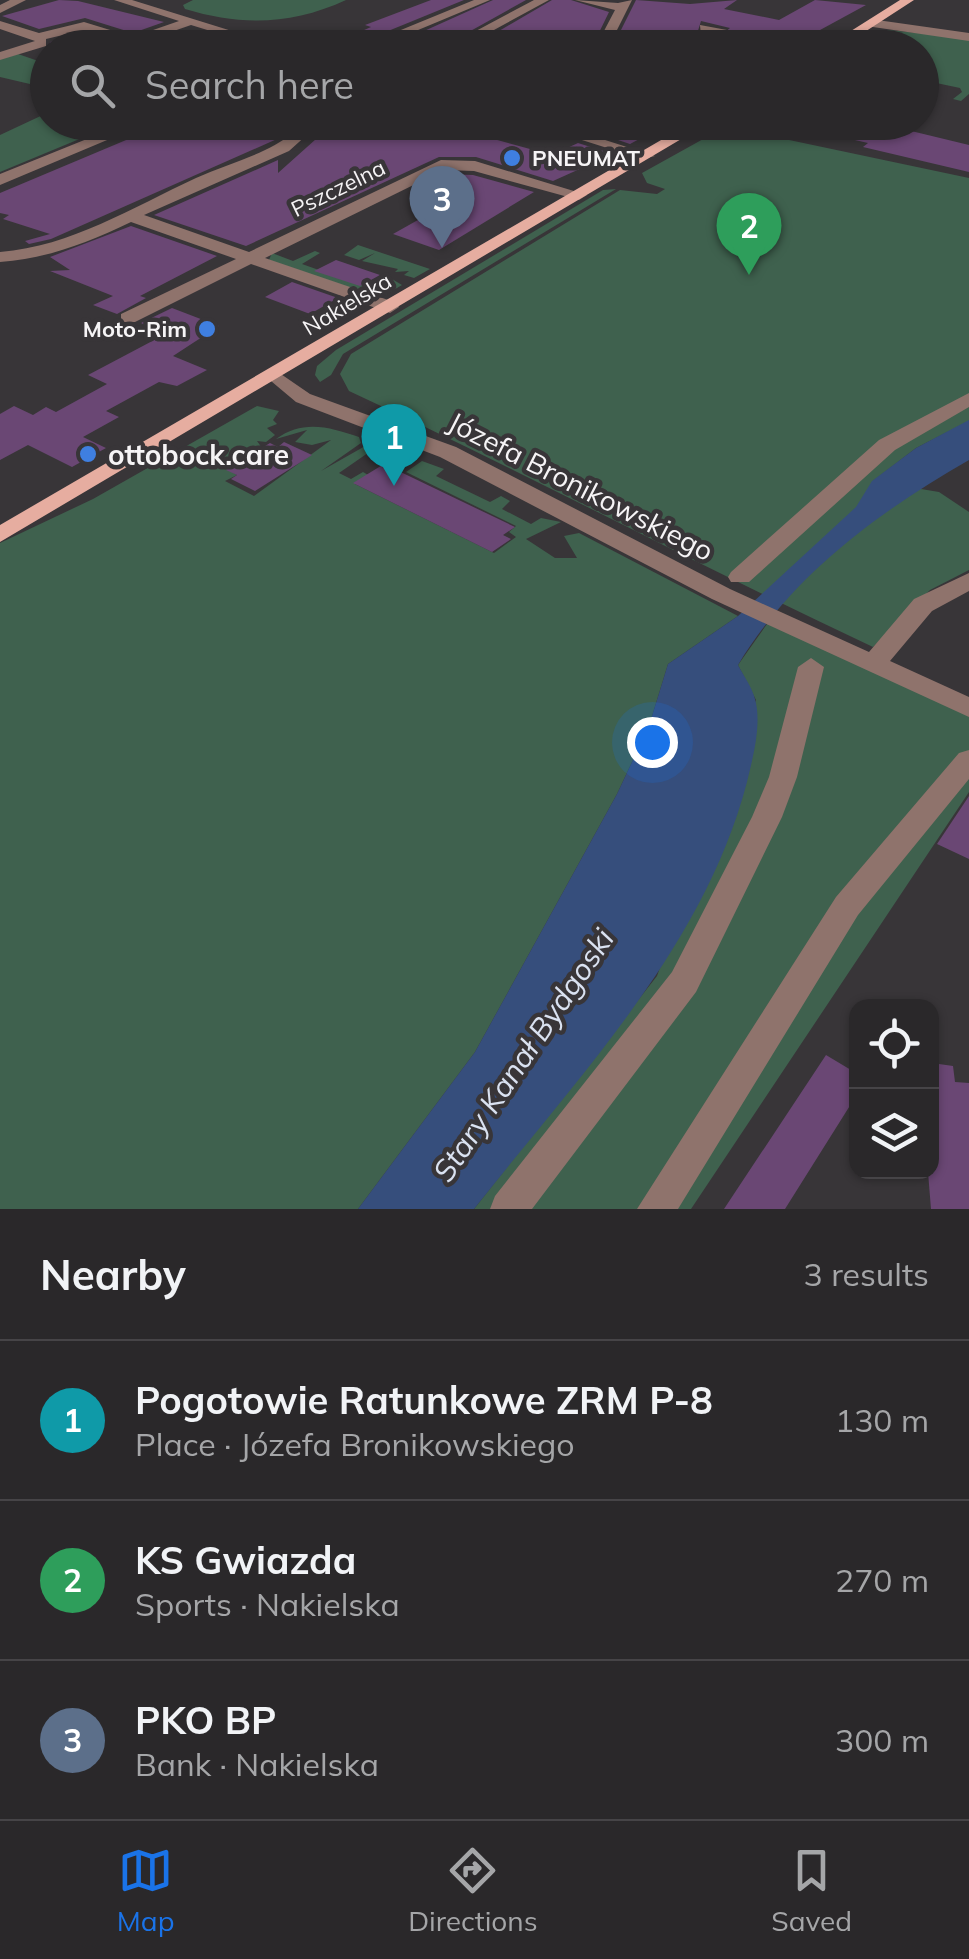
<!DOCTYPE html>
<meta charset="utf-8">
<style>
body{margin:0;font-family:Mulish,sans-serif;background:#363436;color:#f1f3f6}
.controls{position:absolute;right:30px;bottom:30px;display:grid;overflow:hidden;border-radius:20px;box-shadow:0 2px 8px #0004}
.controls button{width:90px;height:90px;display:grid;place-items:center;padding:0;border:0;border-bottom:2px solid #464447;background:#2a282a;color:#f1f3f6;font:50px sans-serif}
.you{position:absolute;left:652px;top:742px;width:35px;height:35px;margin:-25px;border:8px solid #fff;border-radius:50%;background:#1a73e8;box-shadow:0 0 0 15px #1a73e833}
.badge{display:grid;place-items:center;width:65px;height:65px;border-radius:50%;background:#1a73e8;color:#fff;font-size:32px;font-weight:700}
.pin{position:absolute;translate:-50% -82px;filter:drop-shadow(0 2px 5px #0008)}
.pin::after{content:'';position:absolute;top:52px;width:35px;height:30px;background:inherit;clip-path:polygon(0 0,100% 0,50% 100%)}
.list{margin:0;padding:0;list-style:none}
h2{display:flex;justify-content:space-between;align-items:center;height:130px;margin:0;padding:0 40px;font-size:42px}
h2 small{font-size:32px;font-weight:400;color:#a5a6a8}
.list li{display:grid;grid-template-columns:65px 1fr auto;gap:30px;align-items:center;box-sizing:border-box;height:160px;padding:0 40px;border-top:2px solid #464447}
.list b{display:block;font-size:38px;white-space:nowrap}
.list p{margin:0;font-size:32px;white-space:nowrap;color:#a5a6a8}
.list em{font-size:32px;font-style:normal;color:#a5a6a8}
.icon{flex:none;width:55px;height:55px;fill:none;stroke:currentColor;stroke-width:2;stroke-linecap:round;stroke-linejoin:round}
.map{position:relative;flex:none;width:969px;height:1209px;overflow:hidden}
.search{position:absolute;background:#2a282a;box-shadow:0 2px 8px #0004;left:30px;right:30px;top:30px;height:110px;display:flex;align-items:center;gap:25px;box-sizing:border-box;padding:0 35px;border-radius:55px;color:#a5a6a8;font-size:38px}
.sheet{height:610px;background:#2a282a}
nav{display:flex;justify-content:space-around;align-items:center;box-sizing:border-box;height:140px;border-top:2px solid #464447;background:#2a282a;font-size:28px;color:#a5a6a8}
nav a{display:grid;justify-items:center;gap:5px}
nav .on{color:#1a73e8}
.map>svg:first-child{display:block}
.green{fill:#3f614e}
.water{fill:#364e7c}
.building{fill:#6a4774}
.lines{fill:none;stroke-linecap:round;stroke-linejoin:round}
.minor{fill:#8f736c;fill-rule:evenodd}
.major{fill:#e6ada0;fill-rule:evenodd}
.shop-dot{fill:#3f7fe0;stroke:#383538;stroke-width:4}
.labels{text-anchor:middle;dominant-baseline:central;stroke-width:9;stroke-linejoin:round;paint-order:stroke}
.far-poi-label{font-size:22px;font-weight:bold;fill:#f6f4f6;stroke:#383538;text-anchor:start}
.far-street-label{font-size:22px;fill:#f6f4f6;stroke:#383538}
.poi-label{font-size:28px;font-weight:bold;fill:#f6f4f6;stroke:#383538;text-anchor:start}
.street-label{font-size:28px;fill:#f6f4f6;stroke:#383538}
.water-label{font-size:30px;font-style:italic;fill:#dae2f1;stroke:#383538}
</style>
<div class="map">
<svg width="969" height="1209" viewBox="0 0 969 1209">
<rect width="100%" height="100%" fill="#383538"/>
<path class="green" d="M 193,0 L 346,0 C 292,25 241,26 185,9 L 183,5 Z
M 888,30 L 969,38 L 969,94 L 961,101 L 953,99 L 962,92 L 960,88 L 922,80 L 922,48 L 864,48 Z
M 18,54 L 47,64 L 47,88 L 0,77 L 0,59 Z
M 47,113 L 48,122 L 118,123 L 0,172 L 0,135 Z
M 732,123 L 770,123 L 756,133 L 969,178 L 969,421 L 916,448 L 873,481 L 939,492 L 969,512 L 969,570 L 930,590 L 873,647 C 697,565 526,473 349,391 L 340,374 L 351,354 L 620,190 L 657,194 L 665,189 L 647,183 L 642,173 Z
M 616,189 L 343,354 L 331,375 L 320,382 L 315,375 L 317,366 L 336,350 L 603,190 Z
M 358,245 L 430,269 L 414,278 L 404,275 L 409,271 L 395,272 L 398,269 L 362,261 L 375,253 L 359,260 L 344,255 Z
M 315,251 L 320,253 L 302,264 L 361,285 L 387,276 L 402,285 L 380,298 L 269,260 L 272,253 L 293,261 Z
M 257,406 L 279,411 L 273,420 L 277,424 L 267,428 L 275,435 L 266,442 L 257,441 L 262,448 L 227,469 L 237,475 L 225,481 L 254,496 L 331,440 L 312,445 L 295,442 L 307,430 L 276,439 C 303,419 330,427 359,437 L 361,443 L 321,471 L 374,441 L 396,450 L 378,446 L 339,473 L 351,479 L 363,472 L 368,475 L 355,484 L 494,553 L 516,537 L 509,532 L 516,526 L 406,472 L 422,461 L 444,469 L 436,476 L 490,502 L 501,496 L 510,501 L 502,509 L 531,524 L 541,518 L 561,522 L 526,539 L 555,558 L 577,558 L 564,536 L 579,533 L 738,616 L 668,664 L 649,726 L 617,794 L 475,1052 L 358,1209 L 0,1209 L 0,543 L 93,499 Z
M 772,617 L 969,708 L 969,792 L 691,1209 L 474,1209 L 657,976 L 756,700 L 738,665 Z"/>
<path class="water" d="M 969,420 L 969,460 C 880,511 792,575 738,665 C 743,675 752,687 755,699 C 762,724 753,757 747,782 C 704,947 577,1078 474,1209 L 358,1209 L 475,1052 L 617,794 L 649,726 L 668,664 L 738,616 L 856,507 L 872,481 L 916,448 Z"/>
<path class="building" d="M 59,0 L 78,1 L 164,22 L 133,33 L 85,18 L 39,29 L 2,16 Z
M 431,0 L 464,0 L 371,38 L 355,34 L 371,27 L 365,25 Z
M 493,0 L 526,0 L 440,48 L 393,45 Z
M 552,0 L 571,0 L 609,12 L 593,45 L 470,48 Z
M 636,0 L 690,4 L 737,0 L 724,9 L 779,20 L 815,0 L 866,5 L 787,48 L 706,48 L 730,28 L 701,21 L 697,34 L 678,48 L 661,48 L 615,42 Z
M 188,30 L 196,32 L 184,36 L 207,43 L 206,48 L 162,48 L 154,42 Z
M 84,34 L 125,48 L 49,48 L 50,42 Z
M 169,122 L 276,122 L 277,139 L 51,239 L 29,244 L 25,241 L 50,234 L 3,219 L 9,215 L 0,213 L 0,193 Z
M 335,122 L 522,122 L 490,138 L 552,155 L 578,143 L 613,154 L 553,181 L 476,157 L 439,157 L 246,246 L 154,215 L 278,160 L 278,173 Z
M 620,122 L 671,122 L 630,144 L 597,133 Z
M 811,122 L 874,122 L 969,145 L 969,172 L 863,147 L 868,143 L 811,130 Z
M 445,174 L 473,175 L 534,192 L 439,250 L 393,234 L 457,198 L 419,186 Z
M 131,226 L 217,256 L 140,296 L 146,298 L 117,314 L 93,305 L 113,296 L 50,271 L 70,270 L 50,257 Z
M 336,260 L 380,275 L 360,286 L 314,271 Z
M 292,282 L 338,298 L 310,314 L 265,297 Z
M 172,308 L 219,326 L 173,356 L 207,370 L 177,386 L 159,382 L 106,411 L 119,417 L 83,437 L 106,448 L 72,467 L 28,445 L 0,460 L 0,414 L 14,406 L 33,415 L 46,407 L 56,412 L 107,384 L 88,375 L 158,338 L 144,332 L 154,329 L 141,323 Z
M 284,442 L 312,455 L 255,491 L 231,479 L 237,475 L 226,470 L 270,443 L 278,447 Z
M 384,464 L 515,527 L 503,535 L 511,539 L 492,552 L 353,483 Z
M 969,796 L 969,859 L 937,844 Z
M 826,1055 L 856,1073 L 856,1096 L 785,1209 L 724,1209 Z
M 932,1063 L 953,1066 L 955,1082 L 969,1083 L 969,1209 L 931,1209 L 928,1172 L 932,1172 Z"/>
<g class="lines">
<path class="minor" d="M 10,0 L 26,0 L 0,13 L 0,5 Z
M 114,0 L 132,0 L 287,48 L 266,48 L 191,25 L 145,41 L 158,48 L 139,48 L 84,30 L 46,39 L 46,46 L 0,60 L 0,52 L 35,41 L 0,29 L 0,21 L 39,33 L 84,22 L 133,37 L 179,21 Z
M 474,0 L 490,0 L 375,48 L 357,48 Z
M 534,0 L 549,0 L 461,48 L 444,48 Z
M 575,0 L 618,3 L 632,0 L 608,48 L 595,48 L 615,10 Z
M 870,19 L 969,33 L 969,41 L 866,26 Z
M 700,25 L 727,30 L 698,48 L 682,48 L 701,36 Z
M 129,122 L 150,122 L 0,185 L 0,174 Z
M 288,122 L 302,122 L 309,133 L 289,151 L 144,215 L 249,252 L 441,160 L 475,161 L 587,195 L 579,200 L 474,171 L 444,170 L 265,258 L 397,303 L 399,307 L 390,313 L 251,264 L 135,322 L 121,322 L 121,314 L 236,259 L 131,222 C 87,243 49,258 0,262 L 0,252 C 72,246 131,208 196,178 C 229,163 266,155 294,132 Z
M 525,122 L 549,122 L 655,156 L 642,159 Z
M 275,370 L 310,394 L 456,447 L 730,589 L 869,652 L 914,599 L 969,573 L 969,591 L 932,611 L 890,661 L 969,697 L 969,717 L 712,599 L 440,457 L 296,402 L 265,376 Z
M 969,393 L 969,407 L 895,450 L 749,582 L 731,582 L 728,577 L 731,572 L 879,440 Z
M 811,658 L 824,667 L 797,777 L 782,817 L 696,992 L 532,1209 L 490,1209 L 495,1196 L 672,972 L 752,817 L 769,777 L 798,667 Z
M 969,750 L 969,779 L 858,915 L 678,1209 L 637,1209 L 836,897 L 959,753 Z"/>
<path class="major" d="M 900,0 L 914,0 L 840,48 L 824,48 Z
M 692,122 L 710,122 L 0,542 L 0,525 Z"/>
</g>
<g class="shop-dot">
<circle cx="512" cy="158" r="10"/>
<circle cx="207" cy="329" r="10"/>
<circle cx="88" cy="454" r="10"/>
</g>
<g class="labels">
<g class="far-poi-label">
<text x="532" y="158">PNEUMAT</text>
<text x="187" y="329" text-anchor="end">Moto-Rim</text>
</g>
<g class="far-street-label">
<text transform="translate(338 188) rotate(-26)">Pszczelna</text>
<text transform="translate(347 304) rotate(-31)">Nakielska</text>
</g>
<g class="poi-label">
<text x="108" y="454">ottobock.care</text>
</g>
<g class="street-label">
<text transform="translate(581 486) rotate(27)">Józefa Bronikowskiego</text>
</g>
<g class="water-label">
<text transform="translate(523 1055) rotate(-56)">Stary Kanał Bydgoski</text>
</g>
</g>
</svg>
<div class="controls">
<button><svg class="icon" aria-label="locate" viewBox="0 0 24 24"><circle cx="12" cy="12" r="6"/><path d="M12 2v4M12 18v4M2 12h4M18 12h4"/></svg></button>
<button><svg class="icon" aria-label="layers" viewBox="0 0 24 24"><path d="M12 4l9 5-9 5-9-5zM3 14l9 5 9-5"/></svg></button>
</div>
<div class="you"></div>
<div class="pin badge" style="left:394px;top:486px;background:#0f9aa8">1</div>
<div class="pin badge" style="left:749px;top:275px;background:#2e9e5b">2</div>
<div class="pin badge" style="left:442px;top:248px;background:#5c6f8a">3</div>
<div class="search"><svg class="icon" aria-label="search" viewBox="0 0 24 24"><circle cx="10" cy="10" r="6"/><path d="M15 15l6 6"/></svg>Search here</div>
</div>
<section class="sheet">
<h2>Nearby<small>3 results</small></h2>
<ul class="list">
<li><span class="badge" style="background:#0f9aa8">1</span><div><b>Pogotowie Ratunkowe ZRM P-8</b><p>Place · Józefa Bronikowskiego</p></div><em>130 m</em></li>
<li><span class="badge" style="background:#2e9e5b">2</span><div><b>KS Gwiazda</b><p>Sports · Nakielska</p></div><em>270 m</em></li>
<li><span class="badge" style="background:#5c6f8a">3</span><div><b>PKO BP</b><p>Bank · Nakielska</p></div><em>300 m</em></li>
</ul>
</section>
<nav>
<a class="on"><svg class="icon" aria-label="map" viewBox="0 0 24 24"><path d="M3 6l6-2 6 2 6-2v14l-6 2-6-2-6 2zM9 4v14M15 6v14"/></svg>Map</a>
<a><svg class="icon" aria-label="directions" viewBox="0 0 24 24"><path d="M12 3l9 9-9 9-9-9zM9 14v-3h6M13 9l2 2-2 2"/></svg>Directions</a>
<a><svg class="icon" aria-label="saved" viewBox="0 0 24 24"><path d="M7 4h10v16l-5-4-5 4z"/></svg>Saved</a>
</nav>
